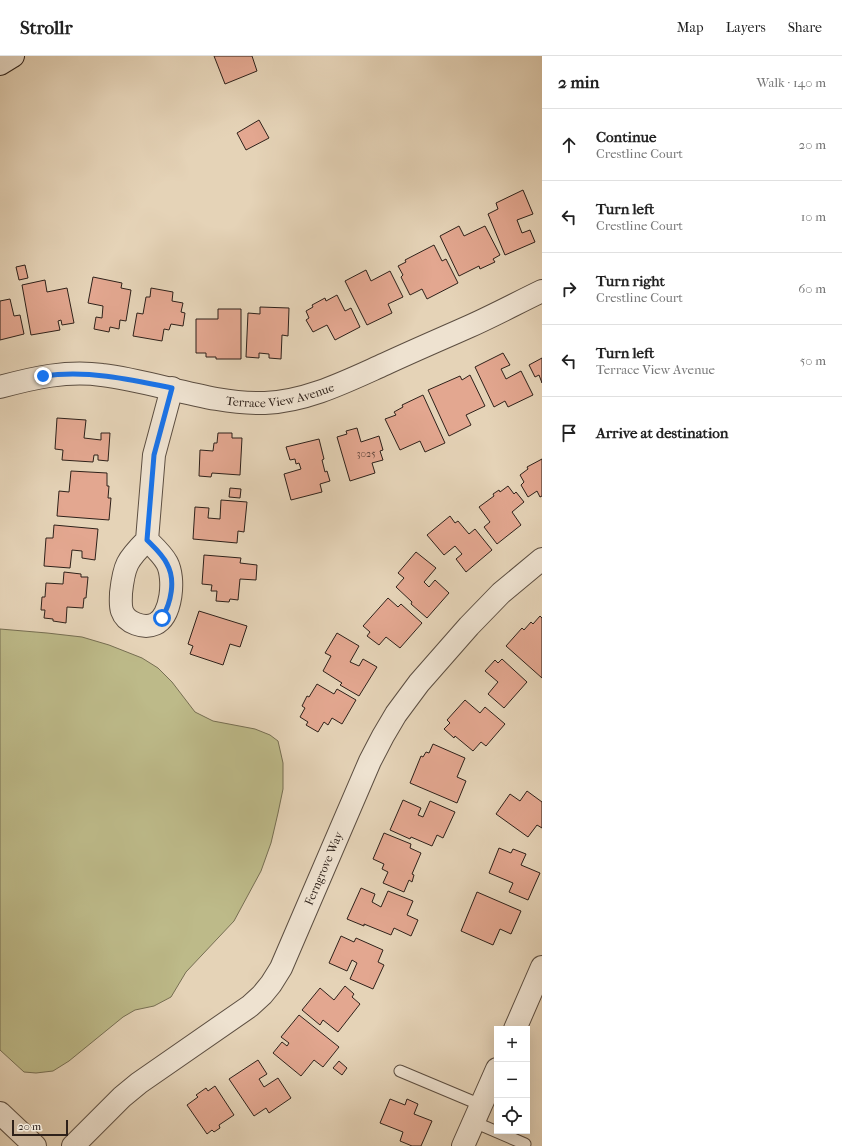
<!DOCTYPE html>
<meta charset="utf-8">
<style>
body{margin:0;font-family:"IM FELL French Canon",serif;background:#f2f2f2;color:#222}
.controls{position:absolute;right:12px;bottom:12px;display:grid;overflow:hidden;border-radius:0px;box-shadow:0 4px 16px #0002}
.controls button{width:36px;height:36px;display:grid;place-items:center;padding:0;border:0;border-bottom:1px solid #e0e0e0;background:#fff;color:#222;font:20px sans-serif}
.scale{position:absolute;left:12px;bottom:10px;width:56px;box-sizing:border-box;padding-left:4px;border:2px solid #2e211a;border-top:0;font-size:11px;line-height:14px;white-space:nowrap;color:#2e211a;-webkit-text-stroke:3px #eee2d0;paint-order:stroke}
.stop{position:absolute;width:12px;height:12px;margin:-9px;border:3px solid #1a73e8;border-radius:50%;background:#fff}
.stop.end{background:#1a73e8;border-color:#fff;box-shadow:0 1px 4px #0008}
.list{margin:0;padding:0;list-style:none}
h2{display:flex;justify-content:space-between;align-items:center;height:52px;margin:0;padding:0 16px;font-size:17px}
h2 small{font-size:13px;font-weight:400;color:#767676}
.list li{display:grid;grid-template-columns:26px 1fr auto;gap:12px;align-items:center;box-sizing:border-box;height:72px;padding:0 16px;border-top:1px solid #e0e0e0}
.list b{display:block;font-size:15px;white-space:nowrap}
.list p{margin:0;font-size:13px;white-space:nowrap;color:#767676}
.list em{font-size:13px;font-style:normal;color:#767676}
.icon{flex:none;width:22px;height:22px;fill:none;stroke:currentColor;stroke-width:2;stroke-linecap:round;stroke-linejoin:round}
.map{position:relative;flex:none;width:542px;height:1090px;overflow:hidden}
header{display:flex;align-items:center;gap:24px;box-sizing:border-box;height:56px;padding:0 20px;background:#fff;border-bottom:1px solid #e0e0e0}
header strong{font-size:19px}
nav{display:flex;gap:22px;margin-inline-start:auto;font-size:14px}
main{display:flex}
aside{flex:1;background:#fff}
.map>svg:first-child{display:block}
.green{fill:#bdba89;stroke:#766e52}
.building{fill:#e3a790;stroke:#2e211a}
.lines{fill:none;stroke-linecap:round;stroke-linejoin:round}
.lane-casing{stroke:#5c4e41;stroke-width:13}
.street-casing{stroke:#5c4e41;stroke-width:24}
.secondary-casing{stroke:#2e211a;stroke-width:24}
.lane{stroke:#eee2d0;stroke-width:11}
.street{stroke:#eee2d0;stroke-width:22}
.secondary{stroke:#eee2d0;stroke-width:22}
.route{stroke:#1a73e8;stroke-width:5}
.labels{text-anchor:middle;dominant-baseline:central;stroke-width:3;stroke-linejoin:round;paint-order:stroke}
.number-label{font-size:10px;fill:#5b4238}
.street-label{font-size:12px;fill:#2e211a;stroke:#eee2d0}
</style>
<header>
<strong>Strollr</strong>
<nav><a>Map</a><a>Layers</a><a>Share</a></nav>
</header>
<main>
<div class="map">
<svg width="542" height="1090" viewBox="0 0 542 1090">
<rect width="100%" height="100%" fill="#e5d3b7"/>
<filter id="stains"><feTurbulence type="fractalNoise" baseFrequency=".005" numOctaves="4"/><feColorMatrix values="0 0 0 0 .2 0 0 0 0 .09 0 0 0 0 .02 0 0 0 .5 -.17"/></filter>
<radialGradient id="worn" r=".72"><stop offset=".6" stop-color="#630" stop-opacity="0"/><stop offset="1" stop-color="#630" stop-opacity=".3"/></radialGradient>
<path class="green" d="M 0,573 L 47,577 L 82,581 L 109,589 L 142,602 L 158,612 L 172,626 L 195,656 L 213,665 L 255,673 L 270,679 L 278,685 L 283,707 L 283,733 L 278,757 L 271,787 L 261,815 L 234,865 L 186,916 L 171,941 L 154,950 L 135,954 L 123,961 L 69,1005 L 53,1015 L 36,1017 L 24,1016 L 0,994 Z"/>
<path class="building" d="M 214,0 L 252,0 L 257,15 L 225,28 Z
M 259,64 L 269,82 L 246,94 L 237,77 Z
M 523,134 L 533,158 L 517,164 L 522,177 L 530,174 L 535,186 L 505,199 L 488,158 L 498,153 L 496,147 Z
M 459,170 L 464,180 L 485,170 L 500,199 L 493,203 L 495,206 L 480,213 L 479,210 L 459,220 L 440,180 Z
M 434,189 L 442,205 L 446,203 L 458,227 L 427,243 L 422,233 L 410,239 L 401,221 L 403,219 L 398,210 L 406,206 L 405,204 Z
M 25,209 L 28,222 L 19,224 L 16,211 Z
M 366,214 L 371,225 L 390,215 L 403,241 L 388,248 L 392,257 L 367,269 L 345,225 Z
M 93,221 L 122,227 L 121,232 L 131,234 L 126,265 L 120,264 L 119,273 L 110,271 L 109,276 L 94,273 L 96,261 L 102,262 L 103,250 L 88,247 Z
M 45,224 L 47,236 L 67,232 L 74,267 L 62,269 L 61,264 L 58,265 L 60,274 L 31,279 L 22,229 Z
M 151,232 L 173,236 L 172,245 L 183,247 L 181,256 L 185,257 L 183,270 L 171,268 L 169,274 L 164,273 L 162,285 L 133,280 L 137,257 L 143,258 L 146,241 L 150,241 Z
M 337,239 L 345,255 L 351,252 L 360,271 L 335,284 L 327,269 L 313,276 L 306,264 L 309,262 L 306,255 L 313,251 L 312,249 L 325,242 L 326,245 Z
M 10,243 L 14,260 L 20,259 L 24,278 L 0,284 L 0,245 Z
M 260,251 L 289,252 L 288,280 L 282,279 L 281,303 L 269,302 L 269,298 L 259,297 L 259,302 L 246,301 L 248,257 L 260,258 Z
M 218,253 L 241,253 L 241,303 L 216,303 L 216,301 L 206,301 L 206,297 L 196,297 L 196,263 L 218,263 Z
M 503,297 L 510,309 L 501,313 L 506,323 L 521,315 L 533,339 L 508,351 L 505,345 L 494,351 L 475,311 Z
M 542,302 L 542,327 L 539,319 L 535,321 L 529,309 Z
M 470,319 L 485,350 L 466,359 L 471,369 L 449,380 L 428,334 L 460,320 L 462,324 Z
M 423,339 L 445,387 L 425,396 L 420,385 L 400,394 L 385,363 L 396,359 L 394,356 L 403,351 L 402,349 Z
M 57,362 L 86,364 L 84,382 L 101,384 L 101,377 L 110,377 L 108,405 L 98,404 L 98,399 L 94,399 L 93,406 L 62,404 L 63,394 L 55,393 Z
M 357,372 L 361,386 L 379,380 L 383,394 L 380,395 L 383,404 L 372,407 L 375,417 L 350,425 L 337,381 L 347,378 L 346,375 Z
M 218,377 L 232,377 L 232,382 L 242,382 L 240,419 L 212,417 L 211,421 L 199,420 L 200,394 L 213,395 L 214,387 L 217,387 Z
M 319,383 L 324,403 L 322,404 L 325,416 L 327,415 L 330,425 L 320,428 L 322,436 L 291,444 L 284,418 L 301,413 L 299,407 L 296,408 L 295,403 L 290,404 L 286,391 Z
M 542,403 L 542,440 L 540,441 L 537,435 L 528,441 L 521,429 L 524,426 L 520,419 L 528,413 L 527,411 Z
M 71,415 L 107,417 L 107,430 L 109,430 L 108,442 L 111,442 L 109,464 L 57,460 L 59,435 L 69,436 Z
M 508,430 L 514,438 L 516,436 L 524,446 L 512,456 L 521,469 L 497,488 L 484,471 L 490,466 L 479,451 L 494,440 L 493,438 L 499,434 L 500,436 Z
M 230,432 L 241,433 L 240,442 L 229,441 Z
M 221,444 L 247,446 L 244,476 L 238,475 L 237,487 L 193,483 L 195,451 L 209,452 L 208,462 L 220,463 Z
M 450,460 L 455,467 L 458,465 L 469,478 L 475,473 L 492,494 L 466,516 L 456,503 L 462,498 L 455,490 L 444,499 L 427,479 Z
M 54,469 L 98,473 L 95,504 L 82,502 L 82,495 L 72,494 L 70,512 L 44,510 L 46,482 L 53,482 Z
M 416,496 L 436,512 L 424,526 L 429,531 L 435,524 L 449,537 L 427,562 L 411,548 L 412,546 L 396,531 L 404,522 L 398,517 Z
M 204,499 L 241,502 L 240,507 L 257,509 L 256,524 L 240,523 L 238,544 L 230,543 L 229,546 L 216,545 L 217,535 L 211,535 L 212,529 L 202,528 Z
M 64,516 L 81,518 L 81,521 L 88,521 L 86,542 L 84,542 L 83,552 L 67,551 L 66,567 L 53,565 L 53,563 L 44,562 L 45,554 L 41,554 L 42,541 L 45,541 L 46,527 L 63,528 Z
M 388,542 L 398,551 L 401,548 L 422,567 L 400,592 L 386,581 L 379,589 L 367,580 L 370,576 L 363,570 Z
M 199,555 L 247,570 L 240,591 L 230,588 L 223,609 L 190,598 L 193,590 L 188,588 Z
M 540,560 L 542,562 L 542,622 L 506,590 L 522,572 L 524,574 L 531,566 L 533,568 Z
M 337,577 L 359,590 L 350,606 L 359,610 L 363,603 L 377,611 L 359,640 L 340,629 L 342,627 L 323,615 L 331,600 L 325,597 Z
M 502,603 L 527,626 L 504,652 L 488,638 L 498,626 L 485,615 L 495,604 L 498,607 Z
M 317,628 L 334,638 L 337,633 L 356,644 L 342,668 L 332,662 L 328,669 L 324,666 L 318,676 L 306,669 L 308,666 L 300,661 L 305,652 L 302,650 L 307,640 L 309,641 Z
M 465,644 L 480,657 L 485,651 L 505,668 L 486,690 L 481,686 L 473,695 L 455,680 L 454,682 L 444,673 L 450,667 L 447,664 Z
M 433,688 L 465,702 L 457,721 L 466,725 L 457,747 L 410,727 L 421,700 L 423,701 L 426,696 L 429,697 Z
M 527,735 L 542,746 L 542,772 L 537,769 L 528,781 L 496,758 L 510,738 L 520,745 Z
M 403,744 L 421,752 L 418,759 L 423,761 L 430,745 L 455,756 L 443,782 L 437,779 L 432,790 L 411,781 L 410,783 L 390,774 Z
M 384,777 L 411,788 L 410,792 L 421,797 L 412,818 L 414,819 L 412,826 L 409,824 L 404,836 L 383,827 L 388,816 L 382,813 L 384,808 L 373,803 Z
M 499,792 L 511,797 L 513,793 L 526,798 L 521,809 L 540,817 L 528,844 L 509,836 L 513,827 L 489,817 Z
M 361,832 L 375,838 L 372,846 L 381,851 L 388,835 L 413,845 L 407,859 L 418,864 L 411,880 L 394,872 L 391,879 L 364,868 L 364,870 L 347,863 Z
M 477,836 L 521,855 L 511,878 L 500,873 L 493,889 L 461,875 Z
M 341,880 L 354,886 L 356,882 L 383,894 L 378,906 L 384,909 L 373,933 L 350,923 L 357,907 L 352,904 L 347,915 L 329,907 Z
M 345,930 L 354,938 L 352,941 L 360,948 L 338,976 L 323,964 L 320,969 L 302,954 L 320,932 L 334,944 Z
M 299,959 L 339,991 L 323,1011 L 314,1004 L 301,1020 L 273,997 L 282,986 L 287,990 L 289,987 L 281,981 Z
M 258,1004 L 267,1018 L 259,1023 L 264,1031 L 278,1022 L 291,1042 L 269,1057 L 266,1052 L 254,1060 L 229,1023 Z
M 339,1005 L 347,1012 L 342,1019 L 333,1012 Z
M 215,1030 L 234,1059 L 219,1069 L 220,1072 L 214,1076 L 212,1074 L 207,1078 L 187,1049 L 198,1041 L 196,1039 L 206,1032 L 208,1035 Z
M 390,1043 L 405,1049 L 407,1043 L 418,1048 L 414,1058 L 432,1065 L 421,1090 L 412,1090 L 400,1085 L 403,1076 L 380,1067 Z"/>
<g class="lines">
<g class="lane-casing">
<path id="lane" d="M 400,1015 L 481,1049
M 474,1066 L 525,1088"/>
</g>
<g class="street-casing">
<g id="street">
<path id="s1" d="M 0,331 C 33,322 67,314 102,319 C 155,325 212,349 265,347 C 308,345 347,325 385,308 C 413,295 441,283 468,271 C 493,260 517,247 542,235"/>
<path d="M 147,484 C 154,491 162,498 167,507 C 175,522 172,560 155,568 C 144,573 126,567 122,555 C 120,549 121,543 121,537 C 124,509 127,504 147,484 L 154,399 L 172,332"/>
<path d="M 515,973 L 542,911"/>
<path d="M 0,1057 L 35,1090"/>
<path id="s2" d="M 73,1090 L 122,1041 L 139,1027 L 250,950 L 262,939 L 271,928 L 281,912 L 370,705 L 383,680 L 396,658 L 419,627 L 469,570 L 501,537 L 542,503"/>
<path d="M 463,1090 L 497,1013"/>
</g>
</g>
<g class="secondary-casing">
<path id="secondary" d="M 0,8 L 13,0"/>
</g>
<use href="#lane" class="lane"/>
<use href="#street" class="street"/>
<use href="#secondary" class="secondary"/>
</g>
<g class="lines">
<path class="route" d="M 43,320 C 88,314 129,323 172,332 L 154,399 L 147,484 C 154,491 163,499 167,508 C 176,524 171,547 162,562"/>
</g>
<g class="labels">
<g class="number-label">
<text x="366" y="398">3025</text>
</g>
<g class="street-label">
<text stroke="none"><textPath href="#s1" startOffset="285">Terrace View Avenue</textPath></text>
<text stroke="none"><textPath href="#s2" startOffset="384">Ferngrove Way</textPath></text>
</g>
</g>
<rect width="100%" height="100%" filter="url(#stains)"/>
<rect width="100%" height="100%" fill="url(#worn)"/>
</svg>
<div class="controls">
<button>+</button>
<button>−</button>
<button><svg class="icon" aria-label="locate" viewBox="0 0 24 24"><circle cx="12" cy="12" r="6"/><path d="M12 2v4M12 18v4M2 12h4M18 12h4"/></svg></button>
</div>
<div class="scale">20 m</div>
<div class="stop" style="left:162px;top:562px"></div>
<div class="stop end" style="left:43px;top:320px"></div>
</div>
<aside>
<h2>2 min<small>Walk · 140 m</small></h2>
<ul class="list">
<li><svg class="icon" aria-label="ahead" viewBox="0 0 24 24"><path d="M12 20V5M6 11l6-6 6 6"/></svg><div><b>Continue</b><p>Crestline Court</p></div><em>20 m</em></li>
<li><svg class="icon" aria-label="left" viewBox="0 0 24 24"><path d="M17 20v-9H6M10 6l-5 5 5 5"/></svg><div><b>Turn left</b><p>Crestline Court</p></div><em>10 m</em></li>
<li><svg class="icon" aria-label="right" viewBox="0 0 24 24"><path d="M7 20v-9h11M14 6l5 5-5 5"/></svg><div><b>Turn right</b><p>Crestline Court</p></div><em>60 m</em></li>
<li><svg class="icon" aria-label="left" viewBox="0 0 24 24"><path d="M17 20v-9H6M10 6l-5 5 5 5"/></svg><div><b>Turn left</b><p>Terrace View Avenue</p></div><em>50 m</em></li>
<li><svg class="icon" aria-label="arrive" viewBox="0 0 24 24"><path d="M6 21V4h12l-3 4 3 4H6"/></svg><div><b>Arrive at destination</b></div></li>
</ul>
</aside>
</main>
